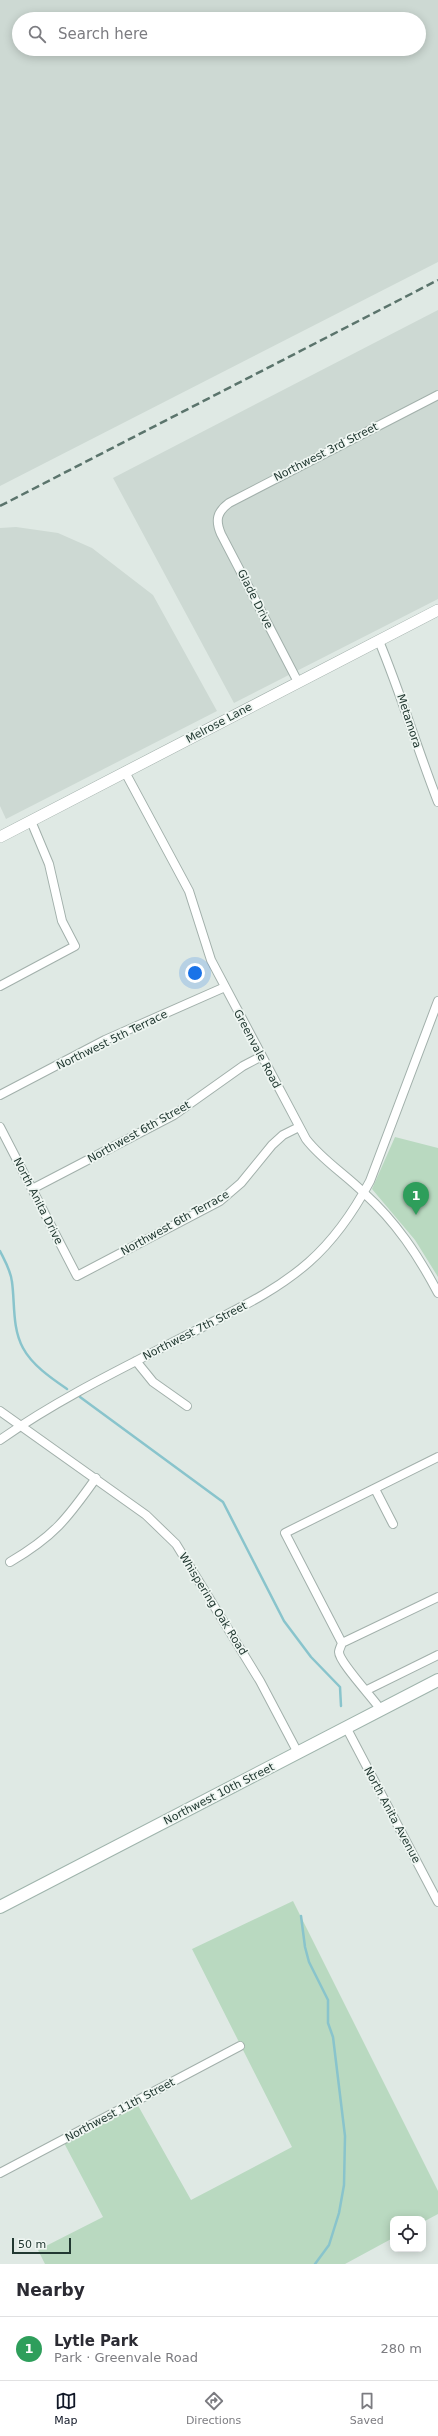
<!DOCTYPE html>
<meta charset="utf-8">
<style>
body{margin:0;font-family:"DejaVu Sans",sans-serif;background:#f2f2f3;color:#2b2b33}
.controls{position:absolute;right:12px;bottom:12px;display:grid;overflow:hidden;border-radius:8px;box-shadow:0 2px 10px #0003}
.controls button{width:36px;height:36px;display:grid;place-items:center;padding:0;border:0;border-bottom:1px solid #e1e1e2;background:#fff;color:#2b2b33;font:20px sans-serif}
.scale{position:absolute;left:12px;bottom:10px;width:59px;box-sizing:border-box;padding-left:4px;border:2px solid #213831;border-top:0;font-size:11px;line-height:14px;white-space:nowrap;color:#213831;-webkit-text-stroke:3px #eff6f2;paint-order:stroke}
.you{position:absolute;left:195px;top:973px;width:14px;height:14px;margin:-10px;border:3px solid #fff;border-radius:50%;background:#1a73e8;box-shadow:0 0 0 6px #1a73e833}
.badge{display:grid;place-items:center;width:26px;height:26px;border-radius:50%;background:#111827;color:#fff;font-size:13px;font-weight:700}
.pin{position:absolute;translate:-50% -33px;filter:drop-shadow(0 1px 2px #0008)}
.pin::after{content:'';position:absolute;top:21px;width:14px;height:12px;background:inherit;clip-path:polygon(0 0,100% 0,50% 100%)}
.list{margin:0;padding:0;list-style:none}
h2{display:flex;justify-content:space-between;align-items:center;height:52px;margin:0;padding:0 16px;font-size:17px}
h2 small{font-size:13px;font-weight:400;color:#7c7c81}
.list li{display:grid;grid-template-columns:26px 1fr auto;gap:12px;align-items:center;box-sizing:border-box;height:64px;padding:0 16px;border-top:1px solid #e1e1e2}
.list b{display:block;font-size:15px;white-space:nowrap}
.list p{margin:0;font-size:13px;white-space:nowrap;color:#7c7c81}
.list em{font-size:13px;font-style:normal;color:#7c7c81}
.icon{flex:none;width:22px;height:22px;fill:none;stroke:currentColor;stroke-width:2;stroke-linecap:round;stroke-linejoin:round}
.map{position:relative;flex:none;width:438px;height:2264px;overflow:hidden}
.search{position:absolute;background:#fff;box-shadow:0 2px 10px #0003;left:12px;right:12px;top:12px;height:44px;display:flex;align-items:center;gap:10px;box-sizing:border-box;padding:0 14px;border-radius:22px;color:#7c7c81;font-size:15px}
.sheet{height:116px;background:#fff}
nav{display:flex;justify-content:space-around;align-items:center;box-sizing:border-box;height:56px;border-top:1px solid #e1e1e2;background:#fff;font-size:11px;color:#7c7c81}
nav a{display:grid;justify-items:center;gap:2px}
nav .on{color:#111827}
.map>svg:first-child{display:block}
.built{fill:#cdd9d3;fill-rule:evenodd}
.green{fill:#b9d9c0}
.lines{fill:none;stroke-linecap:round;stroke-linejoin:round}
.stream{stroke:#89c4cc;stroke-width:2.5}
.minor-casing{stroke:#a2b0ab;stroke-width:10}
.tertiary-casing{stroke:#a2b0ab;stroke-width:12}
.secondary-casing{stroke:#9fb4ac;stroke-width:14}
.minor{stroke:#fff;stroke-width:8}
.tertiary{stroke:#fff;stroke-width:11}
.secondary{stroke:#fff;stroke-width:12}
.rail{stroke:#5b746c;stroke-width:2.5;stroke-dasharray:8 4;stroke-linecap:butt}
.labels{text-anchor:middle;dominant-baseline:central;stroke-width:3.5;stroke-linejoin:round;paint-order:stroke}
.street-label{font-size:11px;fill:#213831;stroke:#eff6f2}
</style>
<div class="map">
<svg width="438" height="2264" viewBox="0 0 438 2264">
<rect width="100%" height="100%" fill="#dfe9e4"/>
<path class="built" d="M 0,0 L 438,0 L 438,262 L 0,486 ZM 19,19 L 419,19 L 419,49 L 19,49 Z
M 438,310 L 438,599 L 234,703 L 113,478 Z
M 16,527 L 58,533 L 92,548 L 153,595 L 217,711 L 6,819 L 0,806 L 0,528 Z"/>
<path class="green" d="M 395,1137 L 438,1148 L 438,1277 L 415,1240 L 372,1189 Z
M 293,1901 L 438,2191 L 438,2214 L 423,2222 L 423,2219 L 393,2219 L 393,2238 L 345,2264 L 45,2264 L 38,2250 L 103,2217 L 63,2141 L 136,2102 L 191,2200 L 292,2147 L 192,1949 Z"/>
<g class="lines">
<path class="stream" d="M 0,1251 C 5,1261 11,1271 12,1282 C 15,1303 12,1328 23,1348 C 32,1365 51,1378 67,1389
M 80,1397 L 223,1502 L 284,1621 L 311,1657 L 340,1687 L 341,1706
M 301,1916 L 305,1947 L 309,1962 L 328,2000 L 328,2023 L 333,2037 L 345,2136 L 344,2185 L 339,2213 L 329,2245 L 315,2264"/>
<g class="minor-casing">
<path id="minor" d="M 379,641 C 401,694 417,748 438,802
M 298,682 L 221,534 C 215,520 217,512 229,503 L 438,395
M 125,772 L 189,891 L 211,960 L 306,1139 C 322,1160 345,1174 364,1193 C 396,1222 418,1255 438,1293
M 0,986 L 75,946 L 62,921 L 49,864 L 31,821
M 0,1095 L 105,1040 L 225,987
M 0,1127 L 77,1276 L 220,1201 L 241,1183 L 272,1145 L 283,1135 L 299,1127
M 32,1189 L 174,1115 L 243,1066 L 262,1056
M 136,1361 L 153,1382 L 187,1406
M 0,1411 L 146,1515 L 176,1544 L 260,1681 L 298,1753
M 0,1440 C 61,1397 129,1365 195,1331 C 235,1310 275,1292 309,1262 C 335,1239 354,1211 370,1181 L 438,1001
M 375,1489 L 393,1524
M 10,1562 C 54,1536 67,1519 96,1478
M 342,1643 L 285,1533 L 438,1457
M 367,1690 L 438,1655
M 381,1710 C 373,1698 339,1662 339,1652 C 339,1650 341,1646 342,1643 L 438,1597
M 346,1727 L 438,1902
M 0,2173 L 240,2046"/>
</g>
<g class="tertiary-casing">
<path id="tertiary" d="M 0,837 L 438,610"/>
</g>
<g class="secondary-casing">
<path id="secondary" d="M 0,1907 L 438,1680"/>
</g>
<use href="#minor" class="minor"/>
<use href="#tertiary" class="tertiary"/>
<use href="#secondary" class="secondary"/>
<path class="rail" d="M 0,506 L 438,280"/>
</g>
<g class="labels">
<g class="street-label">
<text transform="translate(326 452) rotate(-27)">Northwest 3rd Street</text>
<text transform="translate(255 599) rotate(63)">Glade Drive</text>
<text transform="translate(409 721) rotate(72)">Metamora</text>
<text transform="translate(219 723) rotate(-28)">Melrose Lane</text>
<text transform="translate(112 1040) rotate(-26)">Northwest 5th Terrace</text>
<text transform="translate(257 1049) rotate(62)">Greenvale Road</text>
<text transform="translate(139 1132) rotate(-29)">Northwest 6th Street</text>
<text transform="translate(38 1201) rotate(63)">North Anita Drive</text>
<text transform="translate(175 1223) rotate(-29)">Northwest 6th Terrace</text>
<text transform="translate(195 1331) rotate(-27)">Northwest 7th Street</text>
<text transform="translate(213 1604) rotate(58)">Whispering Oak Road</text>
<text transform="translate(219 1794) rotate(-27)">Northwest 10th Street</text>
<text transform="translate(392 1815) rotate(62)">North Anita Avenue</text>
<text transform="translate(120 2110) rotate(-28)">Northwest 11th Street</text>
</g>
</g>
</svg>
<div class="controls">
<button><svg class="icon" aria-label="locate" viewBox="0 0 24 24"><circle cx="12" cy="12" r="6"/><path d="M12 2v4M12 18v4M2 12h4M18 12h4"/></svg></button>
</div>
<div class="scale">50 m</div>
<div class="you"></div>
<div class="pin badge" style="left:416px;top:1215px;background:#2e9e5b">1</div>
<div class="search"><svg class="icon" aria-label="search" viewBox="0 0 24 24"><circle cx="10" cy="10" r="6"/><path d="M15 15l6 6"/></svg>Search here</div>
</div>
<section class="sheet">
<h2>Nearby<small></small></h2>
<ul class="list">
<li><span class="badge" style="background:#2e9e5b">1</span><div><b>Lytle Park</b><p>Park · Greenvale Road</p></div><em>280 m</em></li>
</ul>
</section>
<nav>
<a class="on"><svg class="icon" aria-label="map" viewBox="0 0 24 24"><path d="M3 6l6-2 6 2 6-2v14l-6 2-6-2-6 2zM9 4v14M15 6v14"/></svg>Map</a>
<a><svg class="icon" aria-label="directions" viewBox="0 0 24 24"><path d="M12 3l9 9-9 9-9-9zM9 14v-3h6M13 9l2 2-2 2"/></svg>Directions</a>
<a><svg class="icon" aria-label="saved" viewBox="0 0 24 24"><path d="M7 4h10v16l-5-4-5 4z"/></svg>Saved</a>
</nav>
